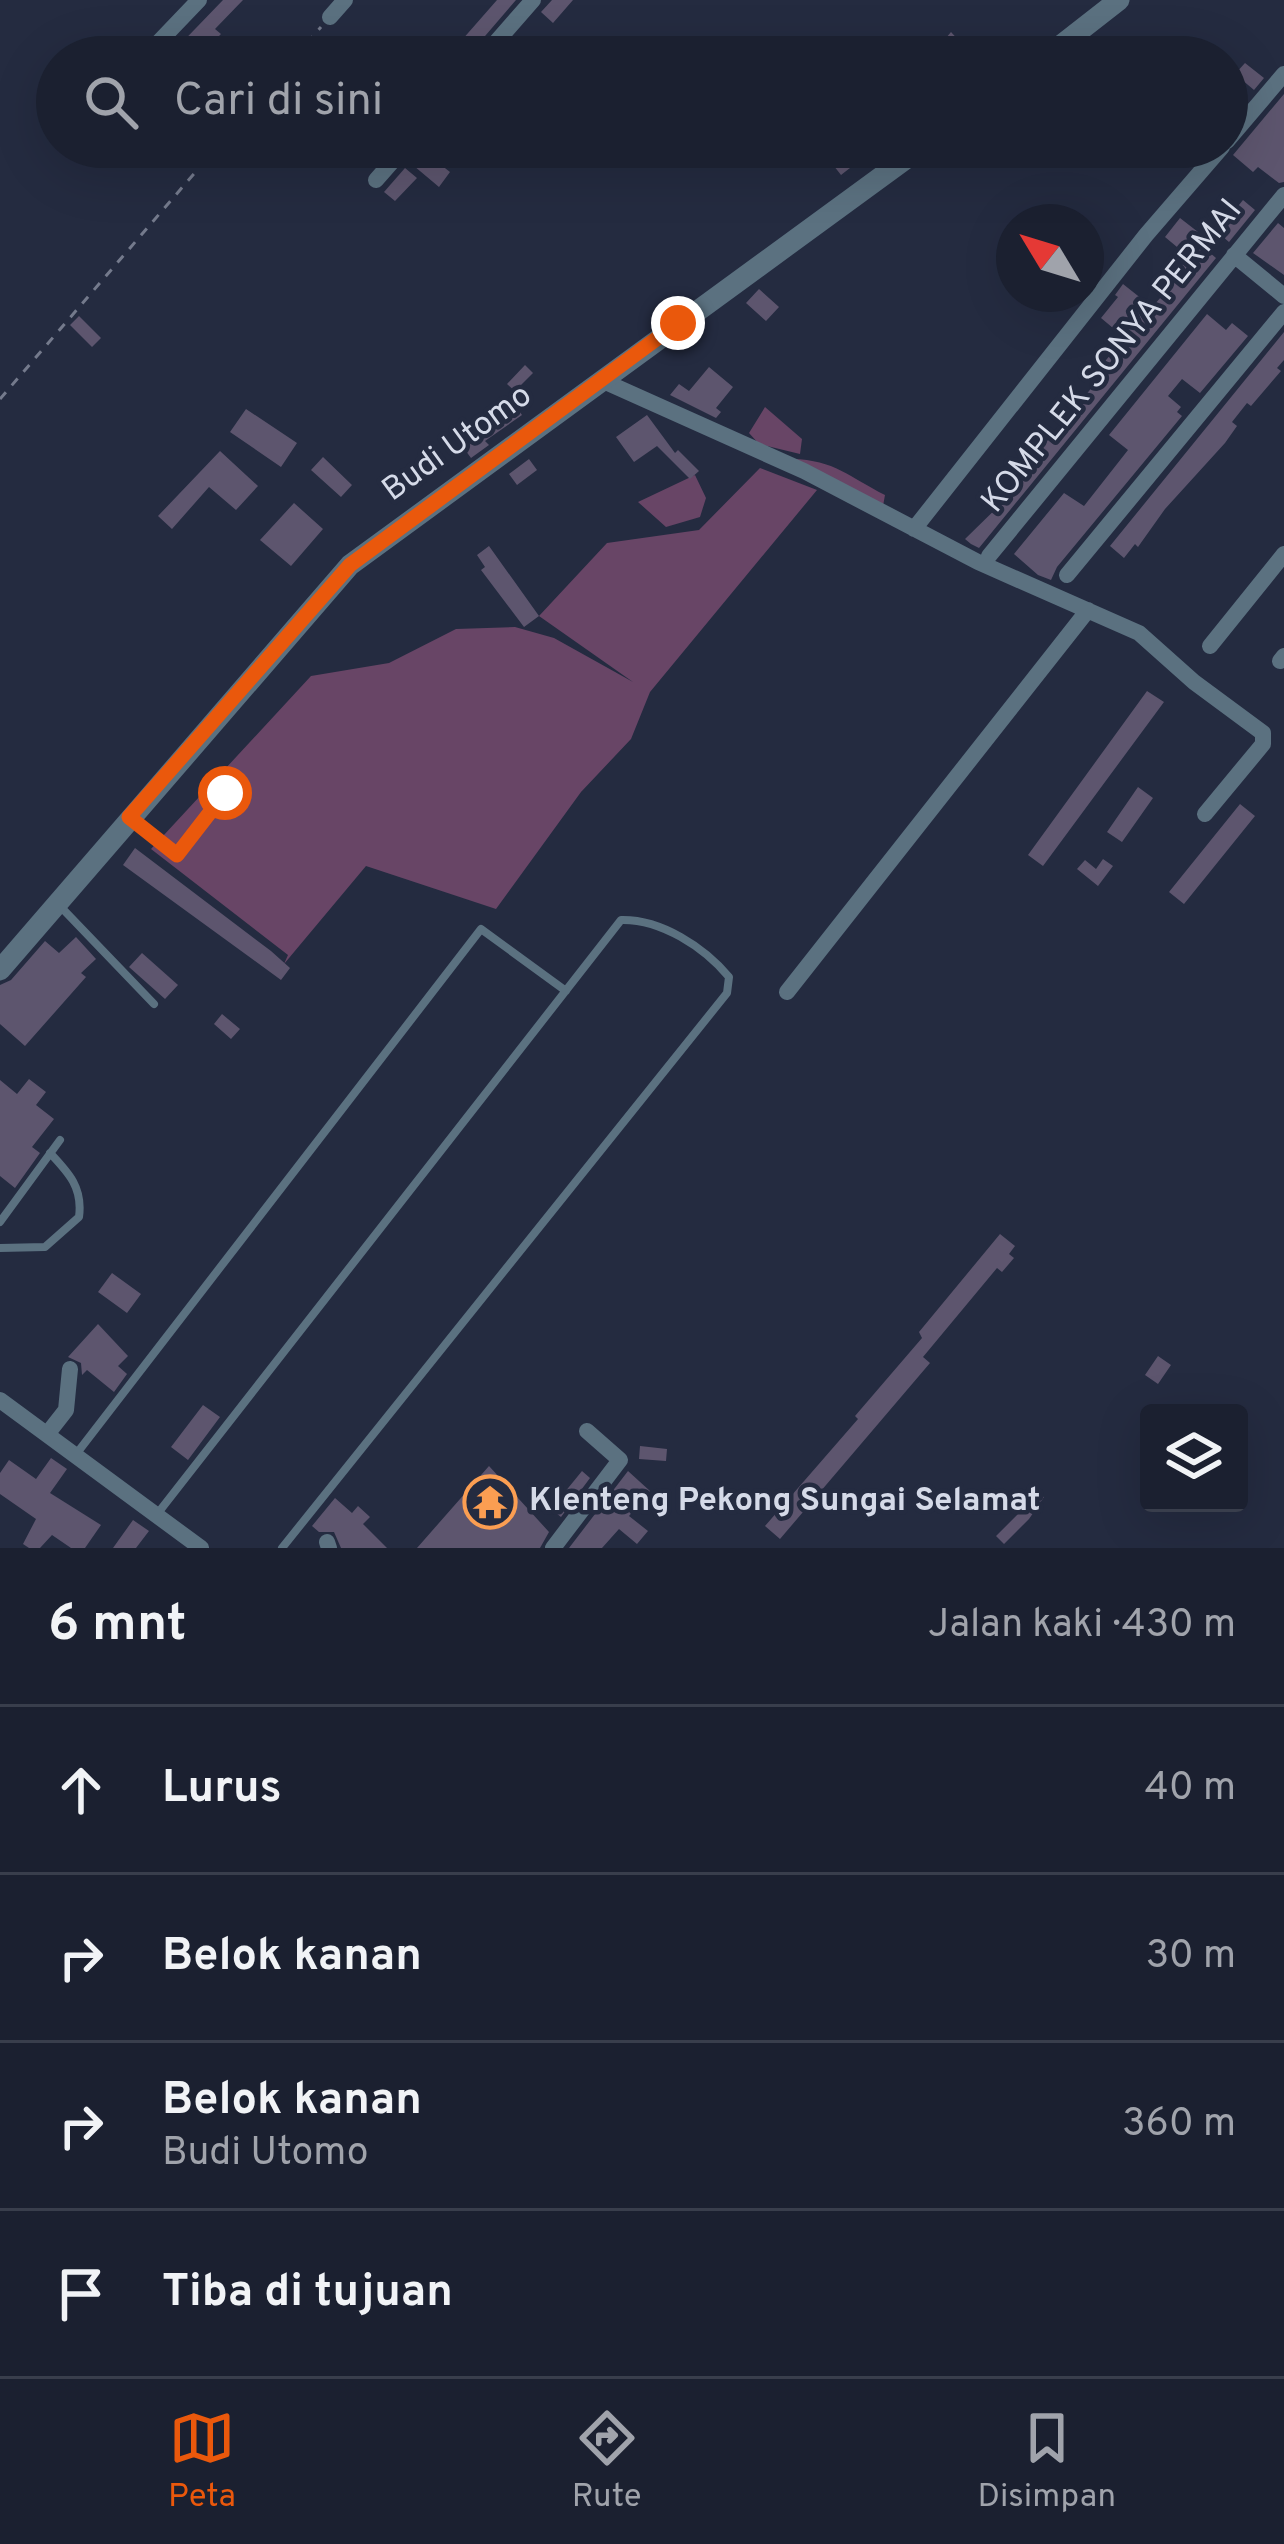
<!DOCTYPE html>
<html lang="id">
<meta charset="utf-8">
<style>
body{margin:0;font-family:Overpass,sans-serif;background:#242838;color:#f1f3f6}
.controls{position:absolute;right:36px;bottom:36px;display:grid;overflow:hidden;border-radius:12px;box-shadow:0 12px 48px #0002}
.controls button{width:108px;height:108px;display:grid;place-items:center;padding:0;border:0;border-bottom:3px solid #393e4c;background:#1b2030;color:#f1f3f6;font:60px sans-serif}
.compass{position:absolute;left:996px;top:204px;width:108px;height:108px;border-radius:50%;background:#1b2030;box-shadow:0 12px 48px #0002;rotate:308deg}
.stop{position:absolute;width:36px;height:36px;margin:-27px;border:9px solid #ea580c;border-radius:50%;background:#fff}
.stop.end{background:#ea580c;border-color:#fff;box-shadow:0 3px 12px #0008}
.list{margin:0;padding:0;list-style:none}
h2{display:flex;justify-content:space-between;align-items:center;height:156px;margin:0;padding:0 48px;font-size:51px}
h2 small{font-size:39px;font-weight:400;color:#a0a3ab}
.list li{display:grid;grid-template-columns:78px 1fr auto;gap:36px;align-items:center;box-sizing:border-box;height:168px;padding:0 48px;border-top:3px solid #393e4c}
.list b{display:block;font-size:45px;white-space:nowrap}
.list p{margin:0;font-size:39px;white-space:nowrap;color:#a0a3ab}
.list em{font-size:39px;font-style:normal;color:#a0a3ab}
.icon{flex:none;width:66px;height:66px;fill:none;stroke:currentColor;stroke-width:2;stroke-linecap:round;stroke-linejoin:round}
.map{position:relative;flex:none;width:1284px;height:1548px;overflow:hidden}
.search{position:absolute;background:#1b2030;box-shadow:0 12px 48px #0002;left:36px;right:36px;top:36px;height:132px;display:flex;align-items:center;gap:30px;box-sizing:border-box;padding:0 42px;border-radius:66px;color:#a0a3ab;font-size:45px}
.sheet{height:828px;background:#1b2030}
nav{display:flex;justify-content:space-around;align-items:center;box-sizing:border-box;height:168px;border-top:3px solid #393e4c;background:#1b2030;font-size:33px;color:#a0a3ab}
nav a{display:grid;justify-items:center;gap:6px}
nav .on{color:#ea580c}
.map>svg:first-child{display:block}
.green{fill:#684566}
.building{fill:#5d556e}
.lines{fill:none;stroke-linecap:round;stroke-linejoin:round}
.path{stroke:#747a8c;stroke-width:3;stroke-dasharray:9 9;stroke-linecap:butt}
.service{stroke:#5b7180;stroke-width:8}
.minor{stroke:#5b7180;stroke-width:16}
.tertiary{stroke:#5b7180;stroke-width:21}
.route{stroke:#ea580c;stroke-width:15}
.labels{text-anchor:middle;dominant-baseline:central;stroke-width:9;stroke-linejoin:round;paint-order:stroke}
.street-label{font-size:33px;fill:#d5dae8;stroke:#242b40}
.poi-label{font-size:33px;font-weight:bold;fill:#d5dae8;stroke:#242b40;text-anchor:start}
</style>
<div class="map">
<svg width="1284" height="1548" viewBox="0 0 1284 1548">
<rect width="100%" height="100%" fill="#242b40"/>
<path class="green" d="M 765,407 L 802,439 L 800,454 L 759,444 L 749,433 Z
M 792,459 C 835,460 849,477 885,495 L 883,506 Z
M 760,468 L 817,490 L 650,692 L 631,739 L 581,792 L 496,909 L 366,866 L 284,964 L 288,955 L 151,849 L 311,676 L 389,663 L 456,629 L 515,627 L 554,638 L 633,682 L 539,616 L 607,543 L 699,530 Z
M 695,475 L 706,498 L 700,517 L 666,527 L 638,502 Z"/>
<path class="building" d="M 223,0 L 243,0 L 215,29 L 221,34 L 212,43 L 208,38 L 189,57 L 168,57 Z
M 497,0 L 516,0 L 467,57 L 447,57 Z
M 552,0 L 573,0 L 553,23 L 541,12 Z
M 951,32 L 974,57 L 930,57 Z
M 1245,63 L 1264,78 L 1254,90 L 1235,74 Z
M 1284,94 L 1284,182 L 1279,183 L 1258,167 L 1253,172 L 1233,155 Z
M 364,147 L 388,147 L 372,166 L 358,154 Z
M 428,147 L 450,147 L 436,161 L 450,172 L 439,187 L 414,166 Z
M 819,147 L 877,147 L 841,175 Z
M 405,168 L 417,178 L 395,201 L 384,192 Z
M 1243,200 L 1255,210 L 1229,242 L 1217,232 Z
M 1180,218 L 1207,239 L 1202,246 L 1216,258 L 979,548 L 971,544 L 965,539 L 1010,495 L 1007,492 L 1032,459 L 1089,391 L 1104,370 L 1100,367 L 1125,338 L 1101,318 L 1118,297 L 1115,295 L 1123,284 L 1152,307 L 1174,283 L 1170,280 L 1189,257 L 1165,237 Z
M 1278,223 L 1284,228 L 1284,275 L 1253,253 Z
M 759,289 L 779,307 L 766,321 L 746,303 Z
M 1207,314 L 1226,330 L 1232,323 L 1248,336 L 1200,393 L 1182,379 L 1168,396 L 1181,407 L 1177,412 L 1182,416 L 1057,567 L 1051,580 L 1038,575 L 1014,554 L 1064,493 L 1084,506 L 1128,450 L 1109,435 Z
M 79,316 L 101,338 L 92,347 L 70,325 Z
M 1284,332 L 1284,360 L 1277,368 L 1281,371 L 1251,406 L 1247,403 L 1232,422 L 1237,426 L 1225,443 L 1165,509 L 1138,547 L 1135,544 L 1124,558 L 1110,546 Z
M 525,365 L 533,373 L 515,391 L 507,384 Z
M 709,367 L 733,387 L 716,408 L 721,412 L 716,418 L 670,395 L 679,384 L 689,391 Z
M 512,401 L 522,415 L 485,441 L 489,445 L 471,458 L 457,439 Z
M 246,409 L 297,443 L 281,467 L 230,432 Z
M 647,415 L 675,453 L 678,450 L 699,471 L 690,479 L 657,446 L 634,462 L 616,437 Z
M 220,451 L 258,486 L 236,510 L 209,487 L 172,529 L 158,516 Z
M 323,457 L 352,485 L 341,497 L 311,470 Z
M 529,459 L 537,470 L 517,485 L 509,474 Z
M 294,503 L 323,529 L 291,566 L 260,540 Z
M 489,546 L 539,616 L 524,627 L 481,570 L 485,567 L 477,555 Z
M 1147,691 L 1164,702 L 1043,866 L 1028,855 Z
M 1138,787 L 1153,798 L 1122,842 L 1107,832 Z
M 1240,804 L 1255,816 L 1184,904 L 1169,892 Z
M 135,848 L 271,951 L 290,968 L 281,980 L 123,865 Z
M 1103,859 L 1113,866 L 1098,886 L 1077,869 L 1085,860 L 1096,869 Z
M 76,937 L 96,959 L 81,973 L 86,977 L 25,1046 L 0,1024 L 0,985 L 11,980 L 45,941 L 59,953 Z
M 142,953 L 178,985 L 165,999 L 129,967 Z
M 222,1014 L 240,1029 L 231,1039 L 214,1024 Z
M 29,1079 L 46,1092 L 36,1105 L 54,1119 L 32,1147 L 40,1153 L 15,1188 L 0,1176 L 0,1080 L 17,1094 Z
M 1000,1234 L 1015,1246 L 1009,1254 L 1014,1258 L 1002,1272 L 997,1268 L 923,1357 L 930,1363 L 780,1539 L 765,1526 L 858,1419 L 855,1416 L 922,1338 L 919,1332 Z
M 112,1273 L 141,1294 L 127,1313 L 98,1292 Z
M 98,1324 L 128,1356 L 118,1366 L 127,1374 L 114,1392 L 87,1370 L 82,1375 L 81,1363 L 68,1357 Z
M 1158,1356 L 1171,1365 L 1158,1384 L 1145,1375 Z
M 203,1405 L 220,1417 L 188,1460 L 171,1447 Z
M 640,1446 L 667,1449 L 666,1461 L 639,1459 Z
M 51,1458 L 67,1469 L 50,1493 L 101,1525 L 85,1548 L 71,1548 L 52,1535 L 40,1548 L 29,1548 L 23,1544 L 36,1519 L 0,1494 L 0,1473 L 9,1460 L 36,1479 Z
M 489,1466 L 549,1532 L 540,1548 L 417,1548 Z
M 582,1471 L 590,1478 L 561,1517 L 551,1509 Z
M 628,1471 L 650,1491 L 629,1516 L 648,1531 L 637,1544 L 619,1529 L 602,1548 L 569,1548 Z
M 1032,1493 L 1044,1497 L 1029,1519 L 1004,1544 L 996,1536 L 1024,1508 Z
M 335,1498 L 352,1513 L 358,1506 L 370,1517 L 363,1524 L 387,1548 L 341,1548 L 334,1532 L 319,1532 L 312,1526 Z
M 133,1520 L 149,1531 L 136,1548 L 113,1548 Z"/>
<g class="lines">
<path class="path" d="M 295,57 L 321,27
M 0,399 L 217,147"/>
<path class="service" d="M 135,822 L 177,855 L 225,793
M 58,904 L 154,1004
M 0,1222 L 60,1140
M 0,1248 L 45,1247 L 79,1217 C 83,1188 69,1173 50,1153
M 77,1453 L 481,929 L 566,991
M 158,1513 L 621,920 C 661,919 704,947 729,977 L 727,993 L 282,1548"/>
<path class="minor" d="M 330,17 L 345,0
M 154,47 L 199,0
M 483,57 L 533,0
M 1227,141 L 1284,74
M 376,180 L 405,147
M 1234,255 L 1284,296
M 601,380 L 804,471 L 978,562 L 1139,633 L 1194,682 L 1263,733 L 1263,744 L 1205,814
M 914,529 L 1146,235 L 1222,147
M 989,556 L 1284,195
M 1067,575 L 1284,312
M 1210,646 L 1284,554
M 1280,661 L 1284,656
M 787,992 L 1088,610
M 0,1400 L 201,1548
M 48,1433 L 66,1410 L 70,1369
M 327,1542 L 329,1548
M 553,1548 L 620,1460 L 587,1431"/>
<path class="tertiary" d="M 1046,57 L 1119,0
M 0,970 L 350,565 L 922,147"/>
</g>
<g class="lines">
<path class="route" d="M 225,793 L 177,855 L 129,817 L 350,565 L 678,323"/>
</g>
<defs>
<g id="temple-ring" transform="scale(2.7)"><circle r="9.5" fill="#242b40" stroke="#fb9e52" stroke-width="1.5"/><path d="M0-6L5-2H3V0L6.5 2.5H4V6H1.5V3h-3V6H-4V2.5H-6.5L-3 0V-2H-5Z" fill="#fb9e52"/></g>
</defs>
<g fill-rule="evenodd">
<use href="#temple-ring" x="490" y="1502"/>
</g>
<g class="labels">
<g class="street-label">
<text transform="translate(1113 357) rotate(-51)">KOMPLEK SONYA PERMAI</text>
<text transform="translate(458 444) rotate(-36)">Budi Utomo</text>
</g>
<g class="poi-label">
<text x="529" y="1502">Klenteng Pekong Sungai Selamat</text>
</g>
</g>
</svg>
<div class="controls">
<button><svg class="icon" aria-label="layers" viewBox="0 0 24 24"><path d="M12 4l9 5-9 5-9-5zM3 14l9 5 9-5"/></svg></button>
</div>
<svg class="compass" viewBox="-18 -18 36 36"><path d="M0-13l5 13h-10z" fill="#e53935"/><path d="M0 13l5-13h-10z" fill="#a0a3ab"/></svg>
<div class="stop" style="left:225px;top:793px"></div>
<div class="stop end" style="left:678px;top:323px"></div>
<div class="search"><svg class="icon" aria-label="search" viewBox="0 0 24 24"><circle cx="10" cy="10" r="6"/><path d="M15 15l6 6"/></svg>Cari di sini</div>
</div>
<section class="sheet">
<h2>6 mnt<small>Jalan kaki · 430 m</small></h2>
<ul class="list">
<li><svg class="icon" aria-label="ahead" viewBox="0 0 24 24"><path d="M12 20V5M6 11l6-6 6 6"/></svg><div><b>Lurus</b></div><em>40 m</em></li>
<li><svg class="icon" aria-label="right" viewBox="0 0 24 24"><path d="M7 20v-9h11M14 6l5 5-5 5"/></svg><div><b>Belok kanan</b></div><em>30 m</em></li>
<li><svg class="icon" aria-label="right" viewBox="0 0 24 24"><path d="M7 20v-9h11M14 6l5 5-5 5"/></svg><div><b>Belok kanan</b><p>Budi Utomo</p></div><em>360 m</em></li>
<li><svg class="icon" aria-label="arrive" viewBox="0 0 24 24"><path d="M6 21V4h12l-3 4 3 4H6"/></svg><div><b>Tiba di tujuan</b></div></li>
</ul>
</section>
<nav>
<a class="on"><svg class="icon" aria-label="map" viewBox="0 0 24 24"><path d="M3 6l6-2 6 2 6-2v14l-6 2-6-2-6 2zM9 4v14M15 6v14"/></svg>Peta</a>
<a><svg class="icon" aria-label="directions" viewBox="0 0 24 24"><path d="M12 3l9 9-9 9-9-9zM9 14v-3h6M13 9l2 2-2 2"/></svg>Rute</a>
<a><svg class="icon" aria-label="saved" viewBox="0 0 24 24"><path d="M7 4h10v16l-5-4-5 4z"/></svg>Disimpan</a>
</nav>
